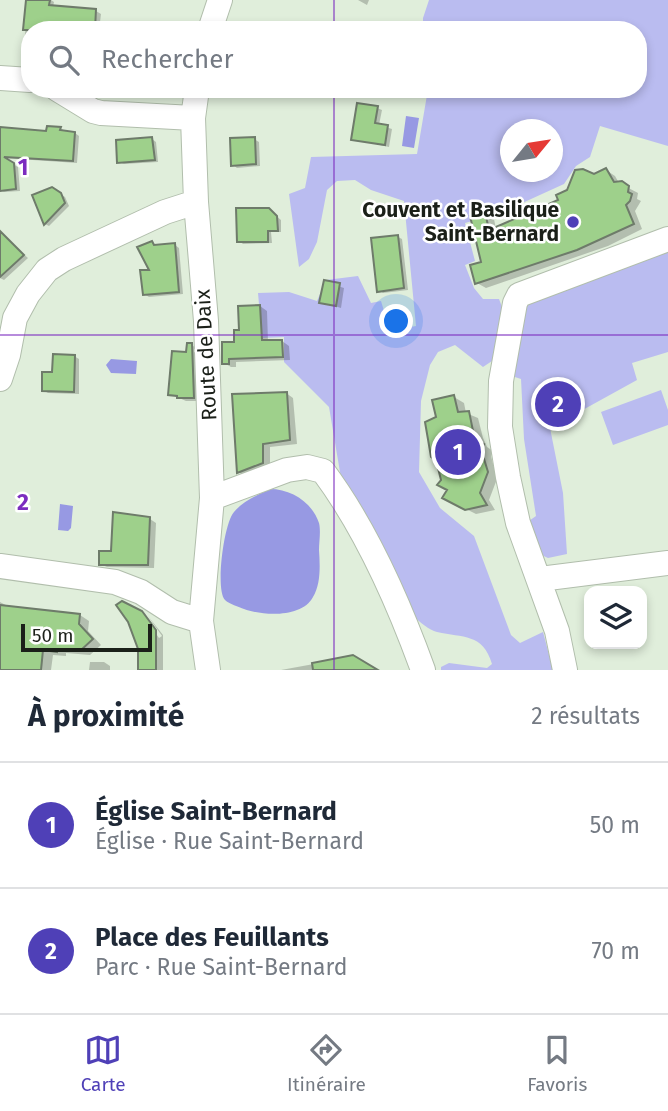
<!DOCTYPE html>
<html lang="fr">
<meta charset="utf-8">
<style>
body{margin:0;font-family:"Fira Sans",sans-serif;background:#f6f6f7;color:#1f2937}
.controls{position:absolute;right:21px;bottom:21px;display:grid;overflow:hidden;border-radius:14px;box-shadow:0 4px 10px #0003}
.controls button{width:63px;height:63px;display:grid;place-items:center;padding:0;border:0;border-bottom:2px solid #e0e1e3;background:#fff;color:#1f2937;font:35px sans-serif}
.compass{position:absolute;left:500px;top:119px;width:63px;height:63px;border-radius:50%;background:#fff;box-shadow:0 4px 10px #0003;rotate:60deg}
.scale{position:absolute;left:21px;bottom:18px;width:131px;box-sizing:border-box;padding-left:7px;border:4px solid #1b2019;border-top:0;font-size:19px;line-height:24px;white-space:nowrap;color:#1b2019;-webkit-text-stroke:5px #fff;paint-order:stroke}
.you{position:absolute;left:397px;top:322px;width:24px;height:24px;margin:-18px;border:5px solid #fff;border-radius:50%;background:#1a73e8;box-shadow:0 0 0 10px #1a73e833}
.badge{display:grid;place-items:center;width:46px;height:46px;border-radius:50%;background:#4f40b7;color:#fff;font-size:23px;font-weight:700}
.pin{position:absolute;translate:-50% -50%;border:4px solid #fff;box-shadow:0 2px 7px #0006}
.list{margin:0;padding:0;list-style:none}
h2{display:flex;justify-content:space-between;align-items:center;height:91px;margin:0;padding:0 28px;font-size:30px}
h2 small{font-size:23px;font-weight:400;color:#747a83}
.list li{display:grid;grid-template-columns:46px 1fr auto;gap:21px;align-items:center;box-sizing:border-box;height:126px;padding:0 28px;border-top:2px solid #e0e1e3}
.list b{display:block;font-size:26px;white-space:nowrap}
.list p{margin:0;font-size:23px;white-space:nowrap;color:#747a83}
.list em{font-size:23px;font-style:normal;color:#747a83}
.icon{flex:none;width:38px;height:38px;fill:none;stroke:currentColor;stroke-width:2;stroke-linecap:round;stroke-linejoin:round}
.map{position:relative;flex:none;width:668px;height:670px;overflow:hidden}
.search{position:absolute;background:#fff;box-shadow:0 4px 10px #0003;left:21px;right:21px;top:21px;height:77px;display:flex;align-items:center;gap:18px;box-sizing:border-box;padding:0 24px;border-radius:28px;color:#747a83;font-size:26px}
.sheet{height:343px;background:#fff}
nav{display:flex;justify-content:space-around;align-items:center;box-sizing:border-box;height:98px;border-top:2px solid #e0e1e3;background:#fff;font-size:19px;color:#747a83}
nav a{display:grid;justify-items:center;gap:4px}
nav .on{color:#4f40b7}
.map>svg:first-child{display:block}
.green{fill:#babcf0;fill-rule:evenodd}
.water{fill:#9799e3}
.shadow{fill:#0003}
.building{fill:#9ed08b;stroke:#6e7b6a;stroke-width:2}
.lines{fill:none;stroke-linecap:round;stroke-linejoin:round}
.minor-casing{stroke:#b1beac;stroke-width:26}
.minor{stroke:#fff;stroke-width:24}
.grid{fill:none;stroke:#7b2cbf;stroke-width:2;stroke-opacity:0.55}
.poi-dot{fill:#4f40b7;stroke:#fff;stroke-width:2.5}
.labels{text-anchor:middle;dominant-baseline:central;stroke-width:5;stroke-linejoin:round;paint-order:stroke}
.poi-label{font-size:21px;font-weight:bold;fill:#1b2019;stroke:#fff;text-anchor:end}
.street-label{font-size:21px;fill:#1b2019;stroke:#fff}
.grid-label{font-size:23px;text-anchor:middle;font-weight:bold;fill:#7b2cbf;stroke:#fff;stroke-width:5;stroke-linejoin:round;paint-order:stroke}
</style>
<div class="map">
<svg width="668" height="670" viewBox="0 0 668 670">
<rect width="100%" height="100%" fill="#e0eedb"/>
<path class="green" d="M 429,0 L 668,0 L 668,146 L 600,126 L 590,157 L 576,166 L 564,184 L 498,214 L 465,223 L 475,261 L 465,265 L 474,288 L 483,299 L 499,299 L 505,315 L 495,359 L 483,367 L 455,345 L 438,352 L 430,365 L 421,401 L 419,472 L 440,508 L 474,536 L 511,635 L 520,643 L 543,632 L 553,670 L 441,670 L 441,667 L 449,663 L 487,668 L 492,664 C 483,633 463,638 437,632 C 429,630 420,622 413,616 L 341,478 L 329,407 L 284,362 L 284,337 L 262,338 L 258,293 L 289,292 L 317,301 L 326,280 L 358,276 L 371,303 L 381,301 L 390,331 L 416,326 L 404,201 L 371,190 L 355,180 L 337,181 L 327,190 L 317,242 L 309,259 L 299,267 L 289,194 L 305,188 L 311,157 L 417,154 L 428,89 L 638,89 L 638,30 L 423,30 L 423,18 ZM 510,130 L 552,130 L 552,172 L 510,172 Z
M 668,252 L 668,352 L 632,363 L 637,380 L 550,428 L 563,493 L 567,554 L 548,558 L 537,553 L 526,523 L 536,516 L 524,439 L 521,379 L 506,374 L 521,303 Z
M 661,390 L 668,410 L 668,425 L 613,445 L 601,412 Z"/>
<path class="water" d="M 406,116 L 419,118 L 414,148 L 402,146 Z
M 111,359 L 137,361 L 136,374 L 111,373 L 106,365 Z
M 270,489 C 291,489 312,502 319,523 C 321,531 319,542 319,550 C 320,565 321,584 313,597 C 302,618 263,616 244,609 C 239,607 229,604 225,600 C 215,589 224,523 234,512 C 243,501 258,495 270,489 Z
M 60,504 L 73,506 L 71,528 L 68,531 L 58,530 Z"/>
<path class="shadow" d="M 28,0 L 51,0 L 54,2 L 53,7 L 96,11 L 101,14 L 99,30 L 30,30 L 30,38 L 25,35 Z
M 358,0 L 369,0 L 367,5 Z
M 145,22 L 168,24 L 173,27 L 173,30 L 144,30 Z
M 327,23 L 352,27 L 356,30 L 326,30 Z
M 134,89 L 176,89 L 176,97 L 138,92 Z
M 377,108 L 382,110 L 379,125 L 392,129 L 389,147 L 353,139 Z
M 0,129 L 48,133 L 60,129 L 75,133 L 79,136 L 77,163 L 3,158 L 18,167 L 20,191 L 4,192 L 0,190 Z
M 152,139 L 156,142 L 158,162 L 124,164 L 119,162 Z
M 254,139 L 259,142 L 260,166 L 237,168 L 233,165 Z
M 606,170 L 615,176 L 619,183 L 638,193 L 637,199 L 641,201 L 635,211 L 642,229 L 608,246 L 486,288 L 477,283 L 483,263 L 485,214 L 494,219 L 496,229 L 560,201 L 594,176 Z
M 52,189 L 65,197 L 69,206 L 49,226 L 45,224 Z
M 269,210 L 281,220 L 281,232 L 271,232 L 272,243 L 243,244 L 239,241 Z
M 398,237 L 402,239 L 408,290 L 383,293 L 379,290 Z
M 5,238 L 28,258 L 4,280 L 0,278 L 0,243 Z
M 152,243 L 156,245 L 175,245 L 179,248 L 183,294 L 149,297 L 144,294 L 152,271 Z
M 325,282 L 344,288 L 341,308 L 321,302 Z
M 260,306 L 267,311 L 268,342 L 282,341 L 289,346 L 290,360 L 236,362 L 236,367 L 231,367 L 224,363 L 236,343 L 240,331 Z
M 191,345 L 199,349 L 201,401 L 186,401 L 170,394 Z
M 74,356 L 79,359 L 79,394 L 48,393 L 43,390 L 54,374 Z
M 286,393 L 293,398 L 297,444 L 270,447 L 270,467 L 245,476 L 238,472 Z
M 454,397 L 464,403 L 466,413 L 478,418 L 483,438 L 487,447 L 493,451 L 491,456 L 497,479 L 489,500 L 495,510 L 476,514 L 454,503 L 449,490 L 442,480 L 438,418 Z
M 150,519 L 156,523 L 154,568 L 107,567 L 100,564 Z
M 0,602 L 11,608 L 80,615 L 89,621 L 88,631 L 101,645 L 90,655 L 66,653 L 66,656 L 53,655 L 51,670 L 0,670 Z
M 141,612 L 159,638 L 162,636 L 148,616 L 163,635 L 163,670 L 140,670 Z
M 352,657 L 374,670 L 281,670 Z
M 90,662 L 104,662 L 110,666 L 110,670 L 89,670 Z"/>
<path class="building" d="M 26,0 L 50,0 L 49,5 L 96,9 L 95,30 L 23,30 Z
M 357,103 L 378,106 L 375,123 L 388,125 L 385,145 L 351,140 Z
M 47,126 L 61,127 L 60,130 L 75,132 L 73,161 L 4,157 L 14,163 L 16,189 L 0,191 L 0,127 L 46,131 Z
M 152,137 L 155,160 L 117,163 L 116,140 Z
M 255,137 L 256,164 L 231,166 L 230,138 Z
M 606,168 L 614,182 L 622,181 L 629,186 L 628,192 L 632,194 L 630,201 L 626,205 L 634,224 L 577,250 L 475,284 L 470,265 L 481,262 L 470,216 L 485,212 L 489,230 L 558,200 L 556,195 L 567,190 L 575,170 L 583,169 L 594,174 Z
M 52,187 L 61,193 L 65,203 L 44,225 L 32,195 Z
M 236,208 L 269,208 L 277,216 L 278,231 L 268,231 L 268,242 L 237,242 Z
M 0,231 L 24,255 L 0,277 Z
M 398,235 L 404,288 L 377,292 L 371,238 Z
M 152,241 L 154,245 L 175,243 L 179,292 L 143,295 L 140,270 L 149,270 L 137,247 Z
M 324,280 L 340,283 L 336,306 L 319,303 Z
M 260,305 L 262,340 L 282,340 L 283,357 L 229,359 L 229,364 L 222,364 L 222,342 L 234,342 L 234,330 L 239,330 L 238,306 Z
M 187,343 L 192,343 L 194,398 L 177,398 L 177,396 L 168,395 L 172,351 L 186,352 Z
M 53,354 L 75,355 L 74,392 L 42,391 L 42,372 L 52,372 Z
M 287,392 L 290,440 L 263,444 L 263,463 L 237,473 L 232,394 Z
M 454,395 L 458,412 L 469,411 L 473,431 L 477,440 L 484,444 L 481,449 L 488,472 L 480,493 L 487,505 L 465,510 L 442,498 L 447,490 L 437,485 L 441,480 L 436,460 L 431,457 L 425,422 L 436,417 L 432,400 Z
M 113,512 L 150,517 L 148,565 L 99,565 L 99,551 L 111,551 Z
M 122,601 L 142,611 L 156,630 L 156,670 L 138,670 L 138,649 L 128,622 L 116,605 Z
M 0,605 L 80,614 L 79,624 L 93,639 L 80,651 L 57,649 L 57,652 L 43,650 L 41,670 L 0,670 Z
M 353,655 L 378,670 L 313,670 L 312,663 Z"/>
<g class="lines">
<g class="minor-casing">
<path id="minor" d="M 210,30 L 220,0
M 0,78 L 30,80
M 57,89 L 93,111 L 101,113 L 193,118
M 197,89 L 193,118 L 196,202 L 206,321 L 212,498 L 201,621 L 208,670
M 0,379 L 8,355 L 15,318 L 28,294 L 47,270 L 64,259 L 165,212 L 196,202
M 212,498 L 287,470 L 307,467 L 323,471 C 367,530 398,601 423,670
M 0,566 L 115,582 L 141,592 L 172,612 L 201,621
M 540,579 L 668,563
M 565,670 L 557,631 L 518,523 L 508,477 L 500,427 L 501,381 L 515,303 L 519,295 L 668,239"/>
</g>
<use href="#minor" class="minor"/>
</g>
<path class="grid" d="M 334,0 L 334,30M 334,89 L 334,670M 0,335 L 668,335"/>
<circle class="poi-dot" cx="573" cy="222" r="7"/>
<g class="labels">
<g class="poi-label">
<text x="559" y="210">Couvent et Basilique<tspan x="559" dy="24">Saint-Bernard</tspan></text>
</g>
<g class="street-label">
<text transform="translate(206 355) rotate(-93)">Route de Daix</text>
</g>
</g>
<g class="grid-label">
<text x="23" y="175">1</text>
<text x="23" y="510">2</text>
</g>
</svg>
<div class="controls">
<button><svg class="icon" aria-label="layers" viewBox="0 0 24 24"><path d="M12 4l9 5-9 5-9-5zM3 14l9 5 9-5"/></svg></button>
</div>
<svg class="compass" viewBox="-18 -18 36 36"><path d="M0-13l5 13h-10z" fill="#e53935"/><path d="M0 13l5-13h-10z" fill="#747a83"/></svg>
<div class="scale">50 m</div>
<div class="you"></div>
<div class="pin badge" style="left:458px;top:452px">1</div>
<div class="pin badge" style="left:558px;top:404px">2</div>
<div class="search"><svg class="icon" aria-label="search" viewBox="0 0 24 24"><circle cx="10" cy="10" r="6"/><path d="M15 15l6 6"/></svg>Rechercher</div>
</div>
<section class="sheet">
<h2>À proximité<small>2 résultats</small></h2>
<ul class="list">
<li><span class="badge">1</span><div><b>Église Saint-Bernard</b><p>Église · Rue Saint-Bernard</p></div><em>50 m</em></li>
<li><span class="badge">2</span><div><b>Place des Feuillants</b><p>Parc · Rue Saint-Bernard</p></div><em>70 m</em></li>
</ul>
</section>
<nav>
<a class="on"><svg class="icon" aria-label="map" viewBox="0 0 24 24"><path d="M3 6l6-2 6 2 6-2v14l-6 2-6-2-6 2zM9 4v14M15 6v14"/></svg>Carte</a>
<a><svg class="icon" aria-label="directions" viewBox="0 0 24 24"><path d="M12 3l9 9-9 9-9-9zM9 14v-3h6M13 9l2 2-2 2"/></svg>Itinéraire</a>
<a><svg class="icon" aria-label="saved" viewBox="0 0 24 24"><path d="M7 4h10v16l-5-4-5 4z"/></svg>Favoris</a>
</nav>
